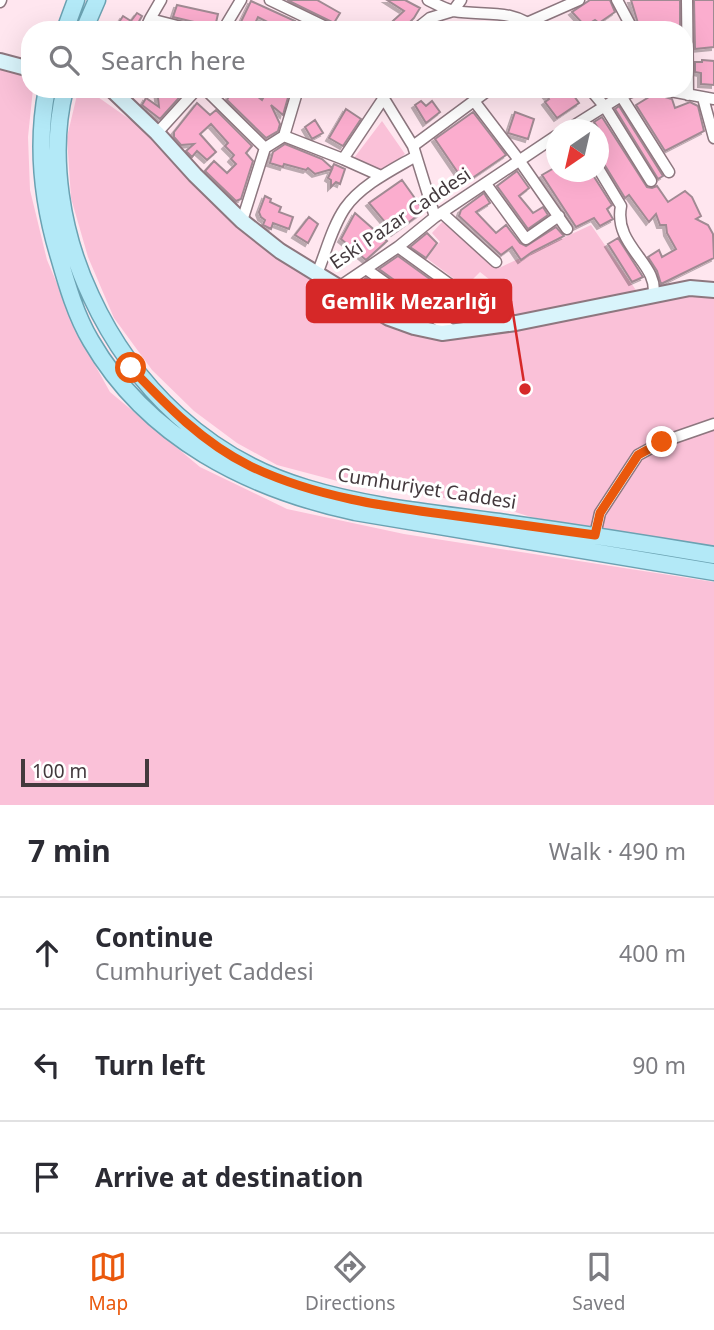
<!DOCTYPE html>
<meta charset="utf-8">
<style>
body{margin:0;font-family:"Noto Sans",sans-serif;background:#f2f2f3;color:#2b2b33}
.compass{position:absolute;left:546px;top:119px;width:63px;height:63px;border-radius:50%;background:#fff;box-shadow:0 7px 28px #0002;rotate:214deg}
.scale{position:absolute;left:21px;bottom:18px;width:128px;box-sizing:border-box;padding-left:7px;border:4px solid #43393d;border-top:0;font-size:19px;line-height:24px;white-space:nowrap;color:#43393d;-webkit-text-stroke:5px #fff;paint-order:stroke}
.stop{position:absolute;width:21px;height:21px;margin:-16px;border:5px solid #ea580c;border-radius:50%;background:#fff}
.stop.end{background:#ea580c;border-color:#fff;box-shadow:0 2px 7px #0008}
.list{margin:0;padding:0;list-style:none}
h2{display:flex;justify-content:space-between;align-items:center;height:91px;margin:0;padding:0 28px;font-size:30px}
h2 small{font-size:23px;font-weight:400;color:#7c7c81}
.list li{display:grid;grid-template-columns:46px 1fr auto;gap:21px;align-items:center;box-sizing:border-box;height:112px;padding:0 28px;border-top:2px solid #e1e1e2}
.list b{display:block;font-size:26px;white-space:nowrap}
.list p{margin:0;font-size:23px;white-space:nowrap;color:#7c7c81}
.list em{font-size:23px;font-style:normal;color:#7c7c81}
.icon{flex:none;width:38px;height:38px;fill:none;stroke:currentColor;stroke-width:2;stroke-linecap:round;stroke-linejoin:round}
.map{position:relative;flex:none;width:714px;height:805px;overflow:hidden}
.search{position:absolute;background:#fff;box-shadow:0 7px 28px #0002;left:21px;right:21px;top:21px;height:77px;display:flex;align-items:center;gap:18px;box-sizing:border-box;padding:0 24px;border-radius:28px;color:#7c7c81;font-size:26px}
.sheet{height:427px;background:#fff}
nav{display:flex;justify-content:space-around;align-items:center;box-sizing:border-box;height:98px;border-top:2px solid #e1e1e2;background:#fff;font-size:19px;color:#7c7c81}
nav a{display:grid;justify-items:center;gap:4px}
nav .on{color:#ea580c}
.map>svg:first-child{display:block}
.green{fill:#fac1d8}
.building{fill:#fbadce;stroke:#a18a93;stroke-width:2;filter:url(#shadow)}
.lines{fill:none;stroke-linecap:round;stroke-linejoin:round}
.street-casing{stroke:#8d777f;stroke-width:13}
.secondary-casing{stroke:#8d777f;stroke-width:18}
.primary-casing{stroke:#6ba2b2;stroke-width:19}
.street{stroke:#fff;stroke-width:10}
.secondary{stroke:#d9f4fb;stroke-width:14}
.primary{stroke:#b3e9f7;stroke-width:16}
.route{stroke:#ea580c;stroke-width:9}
.labels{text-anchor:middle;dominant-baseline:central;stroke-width:6;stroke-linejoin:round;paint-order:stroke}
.street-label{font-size:19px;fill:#43393d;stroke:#fff}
.leader{fill:none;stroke:#d62828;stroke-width:2.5}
.callout-dot{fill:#d62828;stroke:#fff;stroke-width:2.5}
.callout{fill:#d62828;stroke:#d62828;stroke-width:2.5}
.callout-label{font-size:21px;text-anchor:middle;font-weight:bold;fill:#fff}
</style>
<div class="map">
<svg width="714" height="805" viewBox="0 0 714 805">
<defs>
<filter id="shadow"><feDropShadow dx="-3" dy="3" stdDeviation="0" flood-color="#0004"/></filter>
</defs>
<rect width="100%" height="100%" fill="#ffe6ef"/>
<path class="green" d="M 0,67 L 30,74 L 30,89 L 33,89 L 28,137 L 30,190 L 47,260 L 81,340 L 110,392 L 200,467 L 287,509 L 404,534 L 714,582 L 714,805 L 0,805 Z
M 77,95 L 95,95 L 135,123 L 222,209 L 332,289 L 398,331 L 444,338 L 494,333 L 634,307 L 672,295 L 694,293 L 714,296 L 714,551 L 531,517 L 496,506 L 345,483 L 277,465 L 237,443 L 194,411 L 152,370 L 114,318 L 88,257 L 71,198 L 67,137 Z
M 382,121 L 405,154 L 381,173 L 354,158 Z
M 443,221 L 499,268 L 591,225 L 640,296 L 555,311 L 485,320 L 505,292 L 480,272 L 465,287 L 425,257 L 440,242 L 432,233 Z"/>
<path class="building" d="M 287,0 L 317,0 L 340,13 L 334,23 Z
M 387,0 L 405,0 L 420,8 L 414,18 L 402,30 L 383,30 L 404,11 Z
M 590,0 L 610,0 L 615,12 L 599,23 L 595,20 L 585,26 L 572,12 Z
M 631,0 L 680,0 L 680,30 L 640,30 Z
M 694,0 L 714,0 L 714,47 L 695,49 Z
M 251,1 L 295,21 L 290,30 L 283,30 L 258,17 L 252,30 L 239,26 Z
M 177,5 L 218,14 L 215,27 L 173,17 Z
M 137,13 L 142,16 L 137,25 L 138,30 L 114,30 L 123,16 L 131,21 Z
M 702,60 L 714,61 L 714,85 L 701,84 L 701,73 L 695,72 L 695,62 L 702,62 Z
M 157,89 L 187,89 L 160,119 L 142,105 L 146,98 L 159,107 Z
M 233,89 L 239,89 L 250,96 L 252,92 L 262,100 L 268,89 L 289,94 L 283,115 L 271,105 L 280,124 L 278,131 L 266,138 L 227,100 Z
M 541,89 L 569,89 L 579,103 L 557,118 L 545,102 L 549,99 Z
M 654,94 L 672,99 L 675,108 L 690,102 L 698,106 L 704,131 L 665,151 L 636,105 Z
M 421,101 L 426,106 L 432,101 L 440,112 L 426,123 L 415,105 Z
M 197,103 L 210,115 L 216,110 L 252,146 L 246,153 L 253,161 L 241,199 L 236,201 L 205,171 L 214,161 L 227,173 L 236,164 L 231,159 L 234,155 L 225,146 L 228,143 L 211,124 L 200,134 L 216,152 L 207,160 L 197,151 L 192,157 L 186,151 L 194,144 L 181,145 L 174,137 L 174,132 Z
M 619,106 L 663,176 L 658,179 L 615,109 Z
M 346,109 L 361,119 L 343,146 L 329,138 Z
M 473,112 L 506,155 L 465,183 L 435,139 Z
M 515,112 L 534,119 L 528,139 L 508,133 Z
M 602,117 L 647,187 L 652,188 L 657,186 L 668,202 L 685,191 L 692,197 L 701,216 L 696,219 L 708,225 L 713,234 L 714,258 L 661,284 L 657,271 L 648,257 L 659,250 L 662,257 L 676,249 L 667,233 L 666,225 L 660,225 L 656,214 L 649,222 L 629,195 L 625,198 L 604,164 L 598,161 L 598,128 L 594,122 Z
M 315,120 L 323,133 L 312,139 L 305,127 Z
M 285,144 L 322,159 L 332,168 L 334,164 L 345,169 L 340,184 L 336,182 L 331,187 L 331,180 L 328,178 L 332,169 L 315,174 L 308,168 L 306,170 L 284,164 L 283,167 L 270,163 L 273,152 Z
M 556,167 L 556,172 L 591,172 L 612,205 L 607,209 L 613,219 L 600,226 L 594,218 L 576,227 L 542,175 Z
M 517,171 L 529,188 L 519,196 L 533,213 L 543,207 L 548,215 L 528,229 L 497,186 Z
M 402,180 L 424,211 L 394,233 L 369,203 Z
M 484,193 L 490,203 L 476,212 L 496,233 L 506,225 L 520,243 L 526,246 L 556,227 L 564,236 L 532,252 L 521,260 L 512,247 L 501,255 L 459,216 L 461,210 Z
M 265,196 L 271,199 L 270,202 L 281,207 L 279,212 L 293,217 L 289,229 L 273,223 L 271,229 L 263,225 L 265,220 L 261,217 L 259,212 Z
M 355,213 L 387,241 L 366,260 L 341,239 Z
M 309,217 L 318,224 L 308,243 L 295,235 Z
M 427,233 L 437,243 L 426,258 L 410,247 Z
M 618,238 L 643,277 L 632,282 L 608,244 Z
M 398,256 L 470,308 L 466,313 L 461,311 L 454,321 L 447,316 L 453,307 L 442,301 L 438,307 L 432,303 L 430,306 L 379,269 Z
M 366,278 L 422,318 L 422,319 L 403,313 L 378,297 L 361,282 Z"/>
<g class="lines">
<g class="street-casing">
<path id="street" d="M 270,0 L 332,30
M 428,0 C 436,4 445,9 454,11 C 482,16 515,8 536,30
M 617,0 L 633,30
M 687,0 L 688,95
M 0,2 L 1,0
M 150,19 L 161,0
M 529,22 L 579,0
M 145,30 L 150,19 L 193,30
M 223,30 L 241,0
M 415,30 L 430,18 L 453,11 L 461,0
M 205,89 L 265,148 L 242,221
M 378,89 L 413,146 L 435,217
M 590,89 L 605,107 L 651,181
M 659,89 L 714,99
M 621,96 L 669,172
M 703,98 L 714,138
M 474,101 L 519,160 L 567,229
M 567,130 L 621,96 L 639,89
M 157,133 L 197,89
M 284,136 L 343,159 L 381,176
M 413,146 L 490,89
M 265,148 L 284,136 L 298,89
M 343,159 L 383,99
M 598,168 L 621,206 C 613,247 661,264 653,297
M 486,184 L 526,239 L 559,216
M 442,213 L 496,262
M 398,247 L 484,309 L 465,329
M 366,269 L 453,331
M 317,274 C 326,252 332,227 345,208 C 361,185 392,170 416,156
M 339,287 L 398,247 L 435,217 L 556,136
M 595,535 L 600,513 L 638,455 L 662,442 L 714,424"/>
</g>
<g class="secondary-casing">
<path id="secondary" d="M 0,61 L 30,69
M 111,89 L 157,133 L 195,175 L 242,221 L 280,251 L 389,318 L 414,327 L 442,333 L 516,323 L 690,288 L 714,290"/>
</g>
<g class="primary-casing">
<path id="primary" d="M 65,30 L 76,0
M 84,30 L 97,0
M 47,89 C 36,145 43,204 59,257 C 67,285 76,316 91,341 C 148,439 249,489 355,512 L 714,572
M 65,89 C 48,156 62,235 91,296 C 133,387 208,459 306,488 C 368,507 434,513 499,522 C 571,532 642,543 714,555"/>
</g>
<use href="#street" class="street"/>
<use href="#secondary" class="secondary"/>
<use href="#primary" class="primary"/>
</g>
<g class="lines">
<path class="route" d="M 131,368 C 166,405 203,443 250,466 C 314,497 387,507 457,516 C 503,522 549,529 595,535 L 600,513 L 638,455 L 662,442"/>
</g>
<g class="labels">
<g class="street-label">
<text transform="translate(400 218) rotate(-34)">Eski Pazar Caddesi</text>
<text transform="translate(427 488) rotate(9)">Cumhuriyet Caddesi</text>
</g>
</g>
<path class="leader" d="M525 389L511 301"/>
<circle class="callout-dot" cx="525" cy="389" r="7"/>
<rect class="callout" x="307" y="280" width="204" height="42" rx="7"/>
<g class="callout-label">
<text x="409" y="309">Gemlik Mezarlığı</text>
</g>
</svg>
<svg class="compass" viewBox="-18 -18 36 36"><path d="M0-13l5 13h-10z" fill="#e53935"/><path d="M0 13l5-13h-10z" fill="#7c7c81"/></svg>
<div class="scale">100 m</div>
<div class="stop" style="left:131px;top:368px"></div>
<div class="stop end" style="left:662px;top:442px"></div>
<div class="search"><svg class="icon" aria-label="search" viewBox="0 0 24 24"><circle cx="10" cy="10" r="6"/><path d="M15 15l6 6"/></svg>Search here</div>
</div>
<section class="sheet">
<h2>7 min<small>Walk · 490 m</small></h2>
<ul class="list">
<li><svg class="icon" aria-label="ahead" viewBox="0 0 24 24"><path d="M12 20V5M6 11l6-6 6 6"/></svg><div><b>Continue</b><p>Cumhuriyet Caddesi</p></div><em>400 m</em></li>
<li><svg class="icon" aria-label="left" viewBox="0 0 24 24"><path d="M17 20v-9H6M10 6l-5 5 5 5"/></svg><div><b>Turn left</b></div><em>90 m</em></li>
<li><svg class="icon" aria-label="arrive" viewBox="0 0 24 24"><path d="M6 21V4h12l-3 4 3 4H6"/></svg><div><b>Arrive at destination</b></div></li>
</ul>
</section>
<nav>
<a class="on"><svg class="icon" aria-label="map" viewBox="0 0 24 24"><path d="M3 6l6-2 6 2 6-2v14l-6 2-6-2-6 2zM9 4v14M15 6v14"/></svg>Map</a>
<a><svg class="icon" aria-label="directions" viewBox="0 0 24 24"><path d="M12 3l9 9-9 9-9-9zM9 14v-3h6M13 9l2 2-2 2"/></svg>Directions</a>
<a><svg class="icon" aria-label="saved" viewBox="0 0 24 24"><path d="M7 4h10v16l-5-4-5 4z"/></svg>Saved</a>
</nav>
